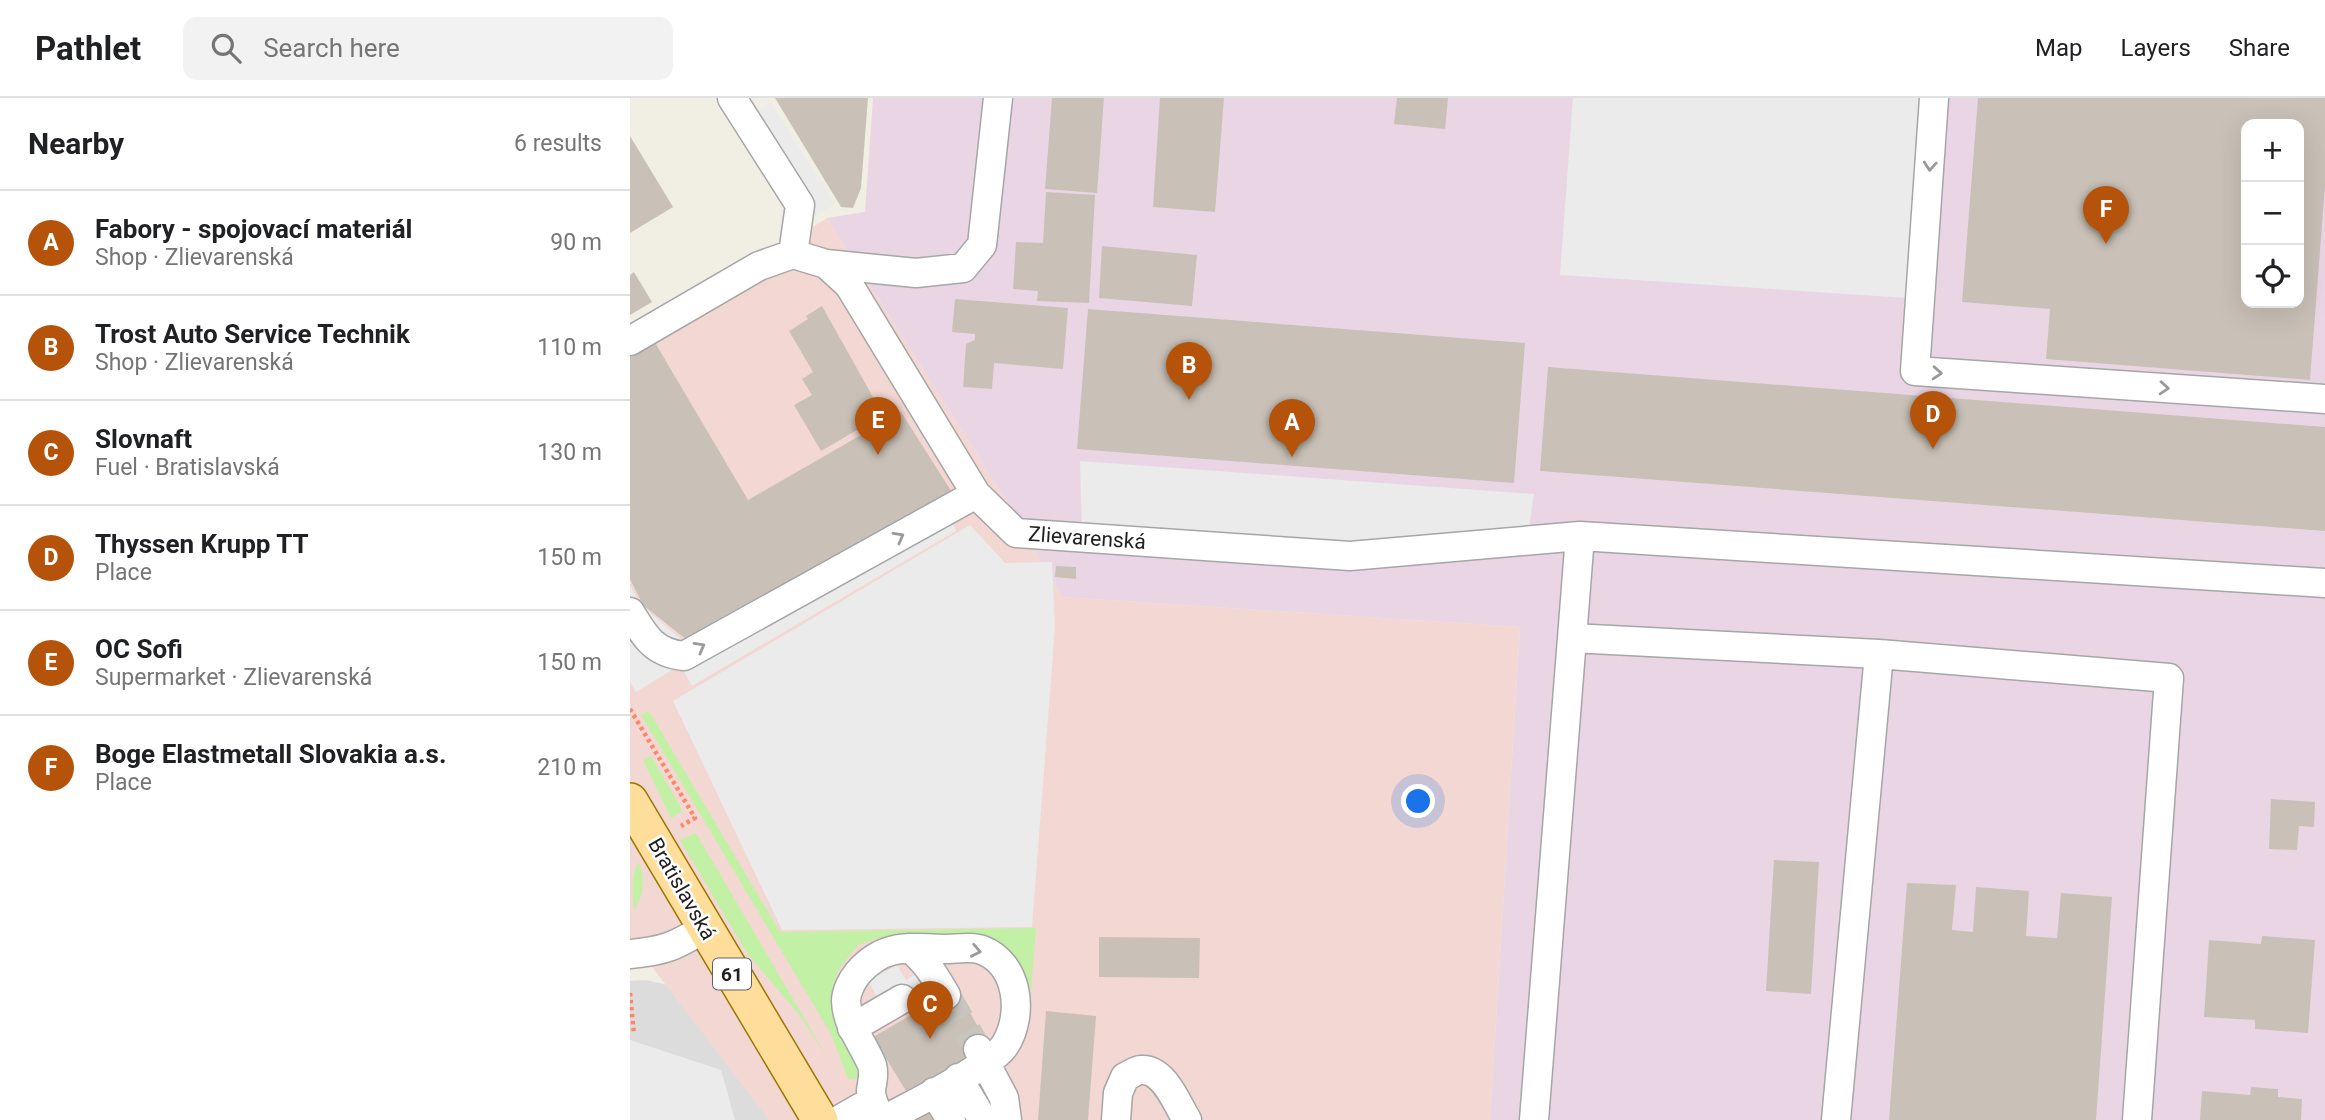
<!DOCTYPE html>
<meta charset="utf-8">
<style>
body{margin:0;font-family:Roboto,sans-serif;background:#f2f2f2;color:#202124}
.controls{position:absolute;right:21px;top:21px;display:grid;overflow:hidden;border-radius:14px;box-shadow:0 7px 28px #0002}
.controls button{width:63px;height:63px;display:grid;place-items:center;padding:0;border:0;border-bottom:2px solid #e0e0e0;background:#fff;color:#202124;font:35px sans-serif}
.you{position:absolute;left:789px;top:704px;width:24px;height:24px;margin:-18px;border:5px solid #fff;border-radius:50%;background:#1a73e8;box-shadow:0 0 0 10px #1a73e833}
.badge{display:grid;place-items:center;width:46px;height:46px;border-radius:50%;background:#b45309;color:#fff;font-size:23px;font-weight:700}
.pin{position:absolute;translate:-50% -58px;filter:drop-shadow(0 2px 4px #0008)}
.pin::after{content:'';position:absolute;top:37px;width:24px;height:21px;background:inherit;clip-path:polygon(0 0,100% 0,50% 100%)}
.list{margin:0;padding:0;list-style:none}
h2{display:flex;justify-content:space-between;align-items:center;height:91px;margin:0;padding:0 28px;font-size:30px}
h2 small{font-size:23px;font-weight:400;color:#757577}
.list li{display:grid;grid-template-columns:46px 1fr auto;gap:21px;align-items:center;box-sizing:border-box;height:105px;padding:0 28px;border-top:2px solid #e0e0e0}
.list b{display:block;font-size:26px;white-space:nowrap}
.list p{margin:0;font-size:23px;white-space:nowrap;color:#757577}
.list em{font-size:23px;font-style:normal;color:#757577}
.icon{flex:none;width:38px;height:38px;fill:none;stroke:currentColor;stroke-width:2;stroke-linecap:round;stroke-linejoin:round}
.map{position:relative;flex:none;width:1695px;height:1022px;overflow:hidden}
header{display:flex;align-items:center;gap:42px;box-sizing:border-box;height:98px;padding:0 35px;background:#fff;border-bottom:2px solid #e0e0e0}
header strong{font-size:33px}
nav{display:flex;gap:38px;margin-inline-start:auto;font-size:24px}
.search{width:490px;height:63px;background:#f2f2f2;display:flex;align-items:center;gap:18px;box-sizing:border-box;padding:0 24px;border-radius:14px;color:#757577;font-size:26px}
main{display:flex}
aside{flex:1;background:#fff}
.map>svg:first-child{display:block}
.residential{fill:#dddcdc}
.commercial{fill:#f3d7d2}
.industrial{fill:#ead5e4;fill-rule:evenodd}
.grass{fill:#c2f0a5}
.parking{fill:#ebebeb}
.building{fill:#c9c1b7;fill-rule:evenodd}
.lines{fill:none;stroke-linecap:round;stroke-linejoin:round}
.minor-tunnel{stroke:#c7c5bd;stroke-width:28;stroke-dasharray:28 14;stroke-linecap:butt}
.minor-casing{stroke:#a6a6a6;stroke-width:31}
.major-casing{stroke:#9a7700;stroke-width:38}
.path{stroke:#ff8767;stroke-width:4.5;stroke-dasharray:3.5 3.5;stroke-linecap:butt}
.minor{stroke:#fff;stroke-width:28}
.major{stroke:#ffde9b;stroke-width:35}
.oneway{stroke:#9a9a9a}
.labels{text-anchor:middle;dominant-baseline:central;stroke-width:5;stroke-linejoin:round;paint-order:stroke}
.shield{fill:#fff;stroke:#626262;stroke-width:2}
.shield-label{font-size:19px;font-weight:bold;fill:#1f1f1f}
.street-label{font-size:21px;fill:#1f1f1f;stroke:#fff}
</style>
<header>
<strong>Pathlet</strong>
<div class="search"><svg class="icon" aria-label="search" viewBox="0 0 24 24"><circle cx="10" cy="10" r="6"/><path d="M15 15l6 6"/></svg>Search here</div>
<nav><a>Map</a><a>Layers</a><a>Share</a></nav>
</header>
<main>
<aside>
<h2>Nearby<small>6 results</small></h2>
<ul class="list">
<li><span class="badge">A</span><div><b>Fabory - spojovací materiál</b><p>Shop · Zlievarenská</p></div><em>90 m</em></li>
<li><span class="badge">B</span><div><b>Trost Auto Service Technik</b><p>Shop · Zlievarenská</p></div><em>110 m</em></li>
<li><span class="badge">C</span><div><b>Slovnaft</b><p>Fuel · Bratislavská</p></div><em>130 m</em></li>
<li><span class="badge">D</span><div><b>Thyssen Krupp TT</b><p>Place</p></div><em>150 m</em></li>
<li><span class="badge">E</span><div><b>OC Sofi</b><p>Supermarket · Zlievarenská</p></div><em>150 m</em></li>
<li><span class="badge">F</span><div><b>Boge Elastmetall Slovakia a.s.</b><p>Place</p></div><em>210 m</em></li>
</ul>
</aside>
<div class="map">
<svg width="1695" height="1022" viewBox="0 0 1695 1022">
<rect width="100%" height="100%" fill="#f1eee4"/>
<path class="residential" d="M 16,882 L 46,889 L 167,1022 L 0,1022 L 0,883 Z"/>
<path class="commercial" d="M 197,120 L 376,402 L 432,499 L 890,529 L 860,1022 L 139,1022 L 0,840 L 0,245 Z"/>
<path class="industrial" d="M 243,0 L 1695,0 L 1695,1022 L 860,1022 L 890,529 L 432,499 L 376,402 L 197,120 L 235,114 ZM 1616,26 L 1669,26 L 1669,205 L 1616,205 Z"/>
<path class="grass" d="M 19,613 L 150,834 L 406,830 L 400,904 L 397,886 L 391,871 L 381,856 L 363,844 L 347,839 L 249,840 L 228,847 L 208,872 L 203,890 L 208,930 L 230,975 L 228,980 L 218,981 L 201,936 L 11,617 Z
M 21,658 L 53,713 L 41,720 L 13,662 Z
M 66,735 L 201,966 L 171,919 L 117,855 L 50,742 Z
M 9,764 C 16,783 13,796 4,813 C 3,797 0,776 9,764 Z"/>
<path class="parking" d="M 943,0 L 1309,0 L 1293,201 L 930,177 Z
M 141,4 L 205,106 L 168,130 L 104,28 Z
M 450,363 L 904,396 L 899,430 L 746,447 L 452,432 Z
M 316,408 L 326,433 L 62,588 L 50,567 L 6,594 L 0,584 L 0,487 L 10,506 L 59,548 Z
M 340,427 L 375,465 L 422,464 L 425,529 L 402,829 L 152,832 L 43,603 Z
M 267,867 L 276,882 L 293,872 L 304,890 L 258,917 L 238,883 Z
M 0,942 L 91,972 L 105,1022 L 0,1022 Z"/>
<path class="building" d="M 145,0 L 238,0 L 231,90 L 223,110 L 211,109 Z
M 422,0 L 474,0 L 467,95 L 415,91 Z
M 530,0 L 594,0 L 585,114 L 523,109 Z
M 767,0 L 818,0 L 815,31 L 764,26 Z
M 1348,0 L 1695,0 L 1695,88 L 1680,282 L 1416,261 L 1420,211 L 1332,204 ZM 1616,26 L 1669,26 L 1669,205 L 1616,205 Z
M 0,38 L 43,109 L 0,135 Z
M 416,94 L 465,97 L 459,205 L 407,203 L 408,193 L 383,191 L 386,144 L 413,145 Z
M 472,148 L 567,157 L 562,208 L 469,200 Z
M 4,174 L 22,204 L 0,217 L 0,177 Z
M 325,201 L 438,210 L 433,271 L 364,265 L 362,291 L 333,289 L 336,246 L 345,242 L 345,236 L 322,234 Z
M 192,208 L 253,317 L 191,353 L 164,307 L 182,297 L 172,281 L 183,274 L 159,233 L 178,221 L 176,218 Z
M 458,211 L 895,245 L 884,385 L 447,351 Z
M 24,243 L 118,402 L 271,314 L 325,399 L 57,542 L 13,507 L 0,481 L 0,258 Z
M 918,269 L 1695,329 L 1695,433 L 910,373 Z
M 426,468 L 446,469 L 446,481 L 425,479 Z
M 1641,701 L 1685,704 L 1684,729 L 1669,728 L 1667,752 L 1639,751 Z
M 1144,762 L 1189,764 L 1181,896 L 1136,893 Z
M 1277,785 L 1326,787 L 1322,832 L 1343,834 L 1346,789 L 1399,793 L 1396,838 L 1427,840 L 1431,795 L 1482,799 L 1466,1022 L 1259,1022 Z
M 1632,838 L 1685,842 L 1678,935 L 1625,931 L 1625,922 L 1574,919 L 1579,842 L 1631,846 Z
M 469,839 L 570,840 L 569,880 L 469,879 Z
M 326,891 L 356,942 L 378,1009 L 356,1022 L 258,1022 L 284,1006 L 243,939 Z
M 416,913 L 466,918 L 458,1022 L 408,1022 Z
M 1621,989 L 1648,991 L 1648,999 L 1672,1001 L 1671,1022 L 1570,1022 L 1572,993 L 1620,997 Z"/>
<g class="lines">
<path class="minor-tunnel" d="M 316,897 L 346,948"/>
<g class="minor-casing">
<path id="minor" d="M 102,0 L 170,107 L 163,156
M 1304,0 L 1285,273 L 1695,301
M 196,166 L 286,175 L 333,170 L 352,147 L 368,0
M 0,243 L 129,168 L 163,156 L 196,166 L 219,187 L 346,396 L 386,435 L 720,458 L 950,438
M 0,514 C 15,539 24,555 54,558 L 346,396
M 279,850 C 296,862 305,879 316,897
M 0,856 C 35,853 45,848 75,830
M 222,930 L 272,901
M 348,951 L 374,1000 L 377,1022
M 328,980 L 353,1022
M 304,994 L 321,1022
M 209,1022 L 242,1003
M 252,1022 C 247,1013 241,1004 241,993 C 242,983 245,977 242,967 C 233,945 217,928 216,903 C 216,894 222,882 228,875 C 254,845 279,850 315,851 C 326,851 342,848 352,852 C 389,866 394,917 375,947 C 362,968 279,1008 254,1022
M 486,1022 L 488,995 L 495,979 C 500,977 506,972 511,972 C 534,970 547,1006 557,1022
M 904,1022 L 942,540
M 1206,1022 L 1249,556
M 1507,1022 L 1539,580 L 1249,556 L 942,540 L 950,438 L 1695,485"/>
</g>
<g class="major-casing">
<path id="major" d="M 0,703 L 190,1022"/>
</g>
<path class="path" d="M 0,611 L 65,720 L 51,728
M 0,895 L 4,936"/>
<use href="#minor" class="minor"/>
<use href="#major" class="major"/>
</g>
<defs><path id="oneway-chevron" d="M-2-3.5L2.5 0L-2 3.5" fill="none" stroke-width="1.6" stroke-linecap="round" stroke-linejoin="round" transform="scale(1.75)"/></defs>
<g class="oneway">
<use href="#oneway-chevron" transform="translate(1300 68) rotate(94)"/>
<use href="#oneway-chevron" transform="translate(1307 275) rotate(4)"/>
<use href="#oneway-chevron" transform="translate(1534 290) rotate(4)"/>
<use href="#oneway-chevron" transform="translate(269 439) rotate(-29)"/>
<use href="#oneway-chevron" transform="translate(70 549) rotate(-29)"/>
<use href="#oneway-chevron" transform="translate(346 853) rotate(11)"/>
</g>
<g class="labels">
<rect class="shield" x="83" y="860.5" width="38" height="31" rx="5"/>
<g class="shield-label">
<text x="102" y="876">61</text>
</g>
<g class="street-label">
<text transform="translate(457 440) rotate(4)">Zlievarenská</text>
<text transform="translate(52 791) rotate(60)">Bratislavská</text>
</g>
</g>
</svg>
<div class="controls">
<button>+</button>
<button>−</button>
<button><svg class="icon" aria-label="locate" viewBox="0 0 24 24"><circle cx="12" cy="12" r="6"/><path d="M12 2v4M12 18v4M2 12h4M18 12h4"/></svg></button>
</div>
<div class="you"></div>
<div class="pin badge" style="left:662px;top:359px">A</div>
<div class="pin badge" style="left:559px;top:302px">B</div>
<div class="pin badge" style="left:300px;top:941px">C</div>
<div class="pin badge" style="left:1303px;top:351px">D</div>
<div class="pin badge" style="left:248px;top:357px">E</div>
<div class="pin badge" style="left:1476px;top:146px">F</div>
</div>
</main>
